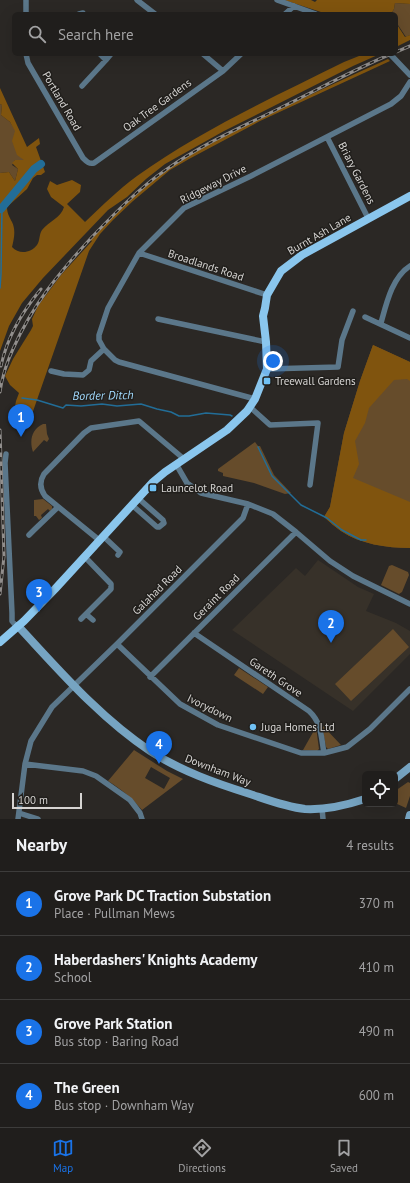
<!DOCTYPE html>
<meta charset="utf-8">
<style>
body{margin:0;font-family:"PT Sans",sans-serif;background:#282725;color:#f1f3f6}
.controls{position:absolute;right:12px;bottom:12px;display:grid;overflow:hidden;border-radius:6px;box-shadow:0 4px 16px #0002}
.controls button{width:36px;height:36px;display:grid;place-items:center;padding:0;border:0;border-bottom:1px solid #3d3c3b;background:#201e1c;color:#f1f3f6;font:20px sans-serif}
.scale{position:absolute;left:12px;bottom:10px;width:70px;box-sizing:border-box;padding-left:4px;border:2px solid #d6d4d2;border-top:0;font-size:11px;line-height:14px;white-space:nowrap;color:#d6d4d2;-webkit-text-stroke:3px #211f1c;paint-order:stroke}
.you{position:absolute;left:273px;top:361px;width:14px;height:14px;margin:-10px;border:3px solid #fff;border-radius:50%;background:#1a73e8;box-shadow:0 0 0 6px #1a73e833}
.badge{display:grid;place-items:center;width:26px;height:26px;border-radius:50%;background:#1a73e8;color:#fff;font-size:13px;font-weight:700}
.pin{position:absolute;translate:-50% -33px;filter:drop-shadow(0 1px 2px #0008)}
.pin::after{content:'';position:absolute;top:21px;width:14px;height:12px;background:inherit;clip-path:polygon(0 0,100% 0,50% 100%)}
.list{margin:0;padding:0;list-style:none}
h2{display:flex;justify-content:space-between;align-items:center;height:52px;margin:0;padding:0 16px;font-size:17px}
h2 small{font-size:13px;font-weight:400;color:#a2a2a3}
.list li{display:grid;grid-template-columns:26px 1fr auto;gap:12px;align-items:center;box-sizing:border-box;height:64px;padding:0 16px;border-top:1px solid #3d3c3b}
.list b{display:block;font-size:15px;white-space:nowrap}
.list p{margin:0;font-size:13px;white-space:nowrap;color:#a2a2a3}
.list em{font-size:13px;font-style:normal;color:#a2a2a3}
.icon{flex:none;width:22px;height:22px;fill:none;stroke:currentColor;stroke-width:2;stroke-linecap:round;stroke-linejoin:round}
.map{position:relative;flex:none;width:410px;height:819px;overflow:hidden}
.search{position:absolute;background:#201e1c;box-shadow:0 4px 16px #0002;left:12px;right:12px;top:12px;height:44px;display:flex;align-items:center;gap:10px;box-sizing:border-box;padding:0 14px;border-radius:6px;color:#a2a2a3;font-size:15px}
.sheet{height:308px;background:#201e1c}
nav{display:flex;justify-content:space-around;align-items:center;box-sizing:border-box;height:56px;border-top:1px solid #3d3c3b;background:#201e1c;font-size:11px;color:#a2a2a3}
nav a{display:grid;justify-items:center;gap:2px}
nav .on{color:#1a73e8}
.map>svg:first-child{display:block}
.built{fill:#373129}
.green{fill:#664c2b;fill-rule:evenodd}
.forest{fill:#80540e}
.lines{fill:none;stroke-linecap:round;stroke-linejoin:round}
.stream{stroke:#226d97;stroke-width:1.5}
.river{stroke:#226d97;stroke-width:8}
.street{stroke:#5b778a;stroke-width:5.5}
.secondary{stroke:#76a4c2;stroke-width:8}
.primary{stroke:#8ac6ed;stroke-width:8}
.rail-casing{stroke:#918e8c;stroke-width:3}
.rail{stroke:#211f1c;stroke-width:1.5;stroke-dasharray:4.5;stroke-linecap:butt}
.poi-dot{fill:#70c1f4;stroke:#211f1c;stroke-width:1.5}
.labels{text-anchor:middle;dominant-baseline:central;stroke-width:3;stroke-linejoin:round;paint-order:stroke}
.street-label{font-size:11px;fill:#d6d4d2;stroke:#211f1c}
.poi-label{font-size:11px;fill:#d6d4d2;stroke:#211f1c;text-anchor:start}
.water-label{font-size:12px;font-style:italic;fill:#a1d9fd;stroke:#211f1c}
</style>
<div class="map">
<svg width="410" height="819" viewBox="0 0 410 819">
<rect width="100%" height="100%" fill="#2b2825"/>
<path class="built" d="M 318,560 L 358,587 L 374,594 L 366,611 L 396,623 L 410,631 L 410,654 L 353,711 L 232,630 L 296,568 L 305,576 Z"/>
<path class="green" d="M 395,3 L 410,4 L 410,35 L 406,37 L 396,22 L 396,14 L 391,14 L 394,9 Z
M 0,104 L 2,105 L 1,115 L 10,122 L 16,131 L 25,160 L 15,160 L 12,165 L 18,169 L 15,181 L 9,172 L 0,173 Z
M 373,345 L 410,362 L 410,548 C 387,548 360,544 341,531 C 335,527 330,522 324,517 L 330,507 L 344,433 L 360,381 Z
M 43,424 L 46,424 L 47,434 L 49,439 L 47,442 L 44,440 L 33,452 C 29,440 32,429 43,424 Z
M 255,442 L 258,446 L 260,446 L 274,475 L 291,493 L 285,494 L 254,483 L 223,476 L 223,473 L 218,471 L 218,469 Z
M 43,499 L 52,506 L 52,509 L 50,511 L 48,509 L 41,515 L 42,518 L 39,520 L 36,516 L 34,516 L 34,500 Z
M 392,565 L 408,572 L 409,575 L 402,592 L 399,594 L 381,585 L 389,566 Z
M 393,629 L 409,647 L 351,701 L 335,684 Z
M 239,668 L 268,687 L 263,694 L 234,675 Z
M 322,726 L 323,726 L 341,745 L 328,749 L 326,747 Z
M 316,727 L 319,749 L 317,751 L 303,750 Z
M 134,750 L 167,771 L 183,779 L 142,810 C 132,798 121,789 108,781 ZM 151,767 L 170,778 L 164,789 L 145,778 Z
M 408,782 L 410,783 L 410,796 L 406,808 L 395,803 L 395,791 Z"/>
<path class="forest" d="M 284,0 L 311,0 L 315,2 L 317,0 L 410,0 L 410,4 L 395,3 L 394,9 L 391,14 L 327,14 Z
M 396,23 L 405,37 L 410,35 L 410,40 L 396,47 Z
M 364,54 L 380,54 L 353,66 L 224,131 L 165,164 L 146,179 L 127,197 L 108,210 L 43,278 L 22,303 L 9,326 L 0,351 L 0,173 L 9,172 L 15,181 L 18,169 L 12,163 L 15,160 L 24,160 L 17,155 L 12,141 L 15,131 L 10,122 L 1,115 L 2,105 L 0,104 L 0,88 L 27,147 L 39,138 L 40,144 L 36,147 L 45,172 L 41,175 L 37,175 L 33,178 L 27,189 L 7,207 C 7,213 9,216 12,222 C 16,230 14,239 12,247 C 19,255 31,253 37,245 C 40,241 39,234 42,230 C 49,221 61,218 64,207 L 51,197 L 47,189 L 50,181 L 57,185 L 72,180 L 81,185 L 80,192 L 67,204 L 85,222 C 102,206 118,190 137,176 C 201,130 274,97 344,62 Z
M 388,59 L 390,61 L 260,121 L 189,159 L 170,170 L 133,201 L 113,220 L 100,234 L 89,251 L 31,417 L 23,417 L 14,412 L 16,401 L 19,393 L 10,385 L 5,376 L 13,359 L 31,330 L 33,326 L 32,319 L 38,306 L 61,275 L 92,241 L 90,240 C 113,217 135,193 161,174 C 195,150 233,132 270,114 C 309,95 348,77 388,59 Z
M 373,345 L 410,362 L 410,381 L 407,379 L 394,380 L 369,408 L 365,423 L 355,441 L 359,464 L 353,478 L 410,502 L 410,548 C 387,548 360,544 341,531 C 335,527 330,522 324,517 L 330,507 L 344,433 L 360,381 Z"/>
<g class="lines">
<path class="stream" d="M 0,288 L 1,274 L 2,207
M 22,398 L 37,400 L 63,408 L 66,405 L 81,406 L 102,404 L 117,406 L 141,404 L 157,409 L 171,412 L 179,416 L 189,416 L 206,413 L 230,415 L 232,416
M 258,447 L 272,476 L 301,505 L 327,518 L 342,530 L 361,540 L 366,540"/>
<path class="river" d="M 1,209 L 34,169 L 41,164"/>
<path class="street" d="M 26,0 L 26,14
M 137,0 L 155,14
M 277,0 L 316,14
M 79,14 L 83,13
M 285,14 L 294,6
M 26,54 L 28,63 L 83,158 C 87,162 89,164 94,163 L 223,71 L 241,54
M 100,54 L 106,60 L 111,54
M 203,54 L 223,71
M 390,54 L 410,75
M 82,86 L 106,60
M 327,137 L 368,218
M 139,253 L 267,295
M 365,317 L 410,338
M 158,319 L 266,342
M 381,323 C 386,305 392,277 410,266
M 267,369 L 338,367 L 342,340 L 353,311
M 51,371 L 64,374 L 83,375 L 89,370 L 91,361 L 104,349
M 255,399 L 119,362 L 115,360 L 104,349 L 99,340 L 99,335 L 108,308 L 139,253 L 184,208 L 251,176 L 391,104 L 401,96 L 410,82
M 250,407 L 270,425 L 318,423 L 310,485
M 6,454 L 5,463 L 12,613 L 12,621 L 17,627
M 176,464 L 187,483 L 201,493 L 248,504 L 273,514 L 296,532 L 330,561 L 353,576 L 410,604
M 132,505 L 157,527 L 159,527 L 164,523 L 163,520 L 138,498
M 29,535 L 34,530 L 58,507
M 103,536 L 120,552 L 118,555
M 99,540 L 45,496 C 40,489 39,482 44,474 L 84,433 L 91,428 L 139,421 L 184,459
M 86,614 L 93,620
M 81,619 L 111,589 L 111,584 L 85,557
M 194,633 L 309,711 C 322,723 321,737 324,753
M 117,644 L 180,704 L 218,725 L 301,753 L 324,753 L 347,747 L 370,729 L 410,689
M 150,677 L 296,532
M 25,764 L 83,771 L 96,776 L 130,800 L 140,813 L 142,819
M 322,808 L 323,819
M 19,813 L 38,819
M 18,819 L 25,764 L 31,741 L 52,707 L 117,644 L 243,518 L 248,504"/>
<path class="secondary" d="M 18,626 C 59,670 99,717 150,751 C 181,771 215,783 250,794 C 268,800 286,807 305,809 C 325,810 347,805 365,799
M 395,779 L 410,767
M 409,819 L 410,815"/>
<path class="primary" d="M 0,642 L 24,621 L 55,589 L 153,482 L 165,472 L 227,430 L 247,411 L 255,399 L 267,369 L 266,342 L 263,316 L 265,308 L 267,295 L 281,271 L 302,255 L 410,196"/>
<g class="rail-casing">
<path id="rail" d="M 396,52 L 410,46
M 1,366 C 7,337 22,312 41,289
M 0,392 C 2,377 7,362 13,349 C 33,304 59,273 91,238 C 115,213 139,188 167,169 C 202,144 242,127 280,108 C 317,90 353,70 391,54
M 0,430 L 4,556 L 0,594"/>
</g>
<use href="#rail" class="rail"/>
</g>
<g class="poi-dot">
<rect x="263" y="377" width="8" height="8" rx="2"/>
<rect x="149" y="484" width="8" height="8" rx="2"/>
<circle cx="253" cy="727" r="4"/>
</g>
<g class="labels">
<g class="street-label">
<text transform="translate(62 101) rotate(60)">Portland Road</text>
<text transform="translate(157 105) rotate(-36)">Oak Tree Gardens</text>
<text transform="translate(357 173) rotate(63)">Briary Gardens</text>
<text transform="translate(213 184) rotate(-27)">Ridgeway Drive</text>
<text transform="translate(319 234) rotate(-30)">Burnt Ash Lane</text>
<text transform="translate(206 265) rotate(18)">Broadlands Road</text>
<text transform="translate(157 590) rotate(-45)">Galahad Road</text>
<text transform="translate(216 597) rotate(-45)">Geraint Road</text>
<text transform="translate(276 677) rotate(34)">Gareth Grove</text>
<text transform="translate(210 708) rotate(26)">Ivorydown</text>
<text transform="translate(218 770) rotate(21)">Downham Way</text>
</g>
<g class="poi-label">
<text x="275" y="381">Treewall Gardens</text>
<text x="161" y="488">Launcelot Road</text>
<text x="261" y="727">Juga Homes Ltd</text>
</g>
<g class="water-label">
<text transform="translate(103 395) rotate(-1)">Border Ditch</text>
</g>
</g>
</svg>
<div class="controls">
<button><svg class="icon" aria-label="locate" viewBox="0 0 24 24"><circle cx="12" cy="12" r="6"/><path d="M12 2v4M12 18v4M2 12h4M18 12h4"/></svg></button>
</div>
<div class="scale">100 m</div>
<div class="you"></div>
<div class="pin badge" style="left:21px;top:437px">1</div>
<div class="pin badge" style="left:331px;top:643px">2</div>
<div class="pin badge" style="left:39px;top:612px">3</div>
<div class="pin badge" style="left:159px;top:764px">4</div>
<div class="search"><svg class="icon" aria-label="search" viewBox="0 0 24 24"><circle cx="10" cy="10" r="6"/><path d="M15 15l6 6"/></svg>Search here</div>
</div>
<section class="sheet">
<h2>Nearby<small>4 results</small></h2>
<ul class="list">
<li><span class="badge">1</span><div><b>Grove Park DC Traction Substation</b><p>Place · Pullman Mews</p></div><em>370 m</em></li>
<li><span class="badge">2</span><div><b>Haberdashers' Knights Academy</b><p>School</p></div><em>410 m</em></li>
<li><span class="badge">3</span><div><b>Grove Park Station</b><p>Bus stop · Baring Road</p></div><em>490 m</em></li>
<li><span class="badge">4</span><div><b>The Green</b><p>Bus stop · Downham Way</p></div><em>600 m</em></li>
</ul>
</section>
<nav>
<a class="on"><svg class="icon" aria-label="map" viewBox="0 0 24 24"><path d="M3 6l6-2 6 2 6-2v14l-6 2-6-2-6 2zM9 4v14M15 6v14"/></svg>Map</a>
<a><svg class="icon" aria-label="directions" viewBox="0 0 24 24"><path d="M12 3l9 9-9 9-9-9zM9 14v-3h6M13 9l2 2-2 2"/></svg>Directions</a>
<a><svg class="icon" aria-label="saved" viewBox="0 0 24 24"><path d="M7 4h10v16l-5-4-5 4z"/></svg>Saved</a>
</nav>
